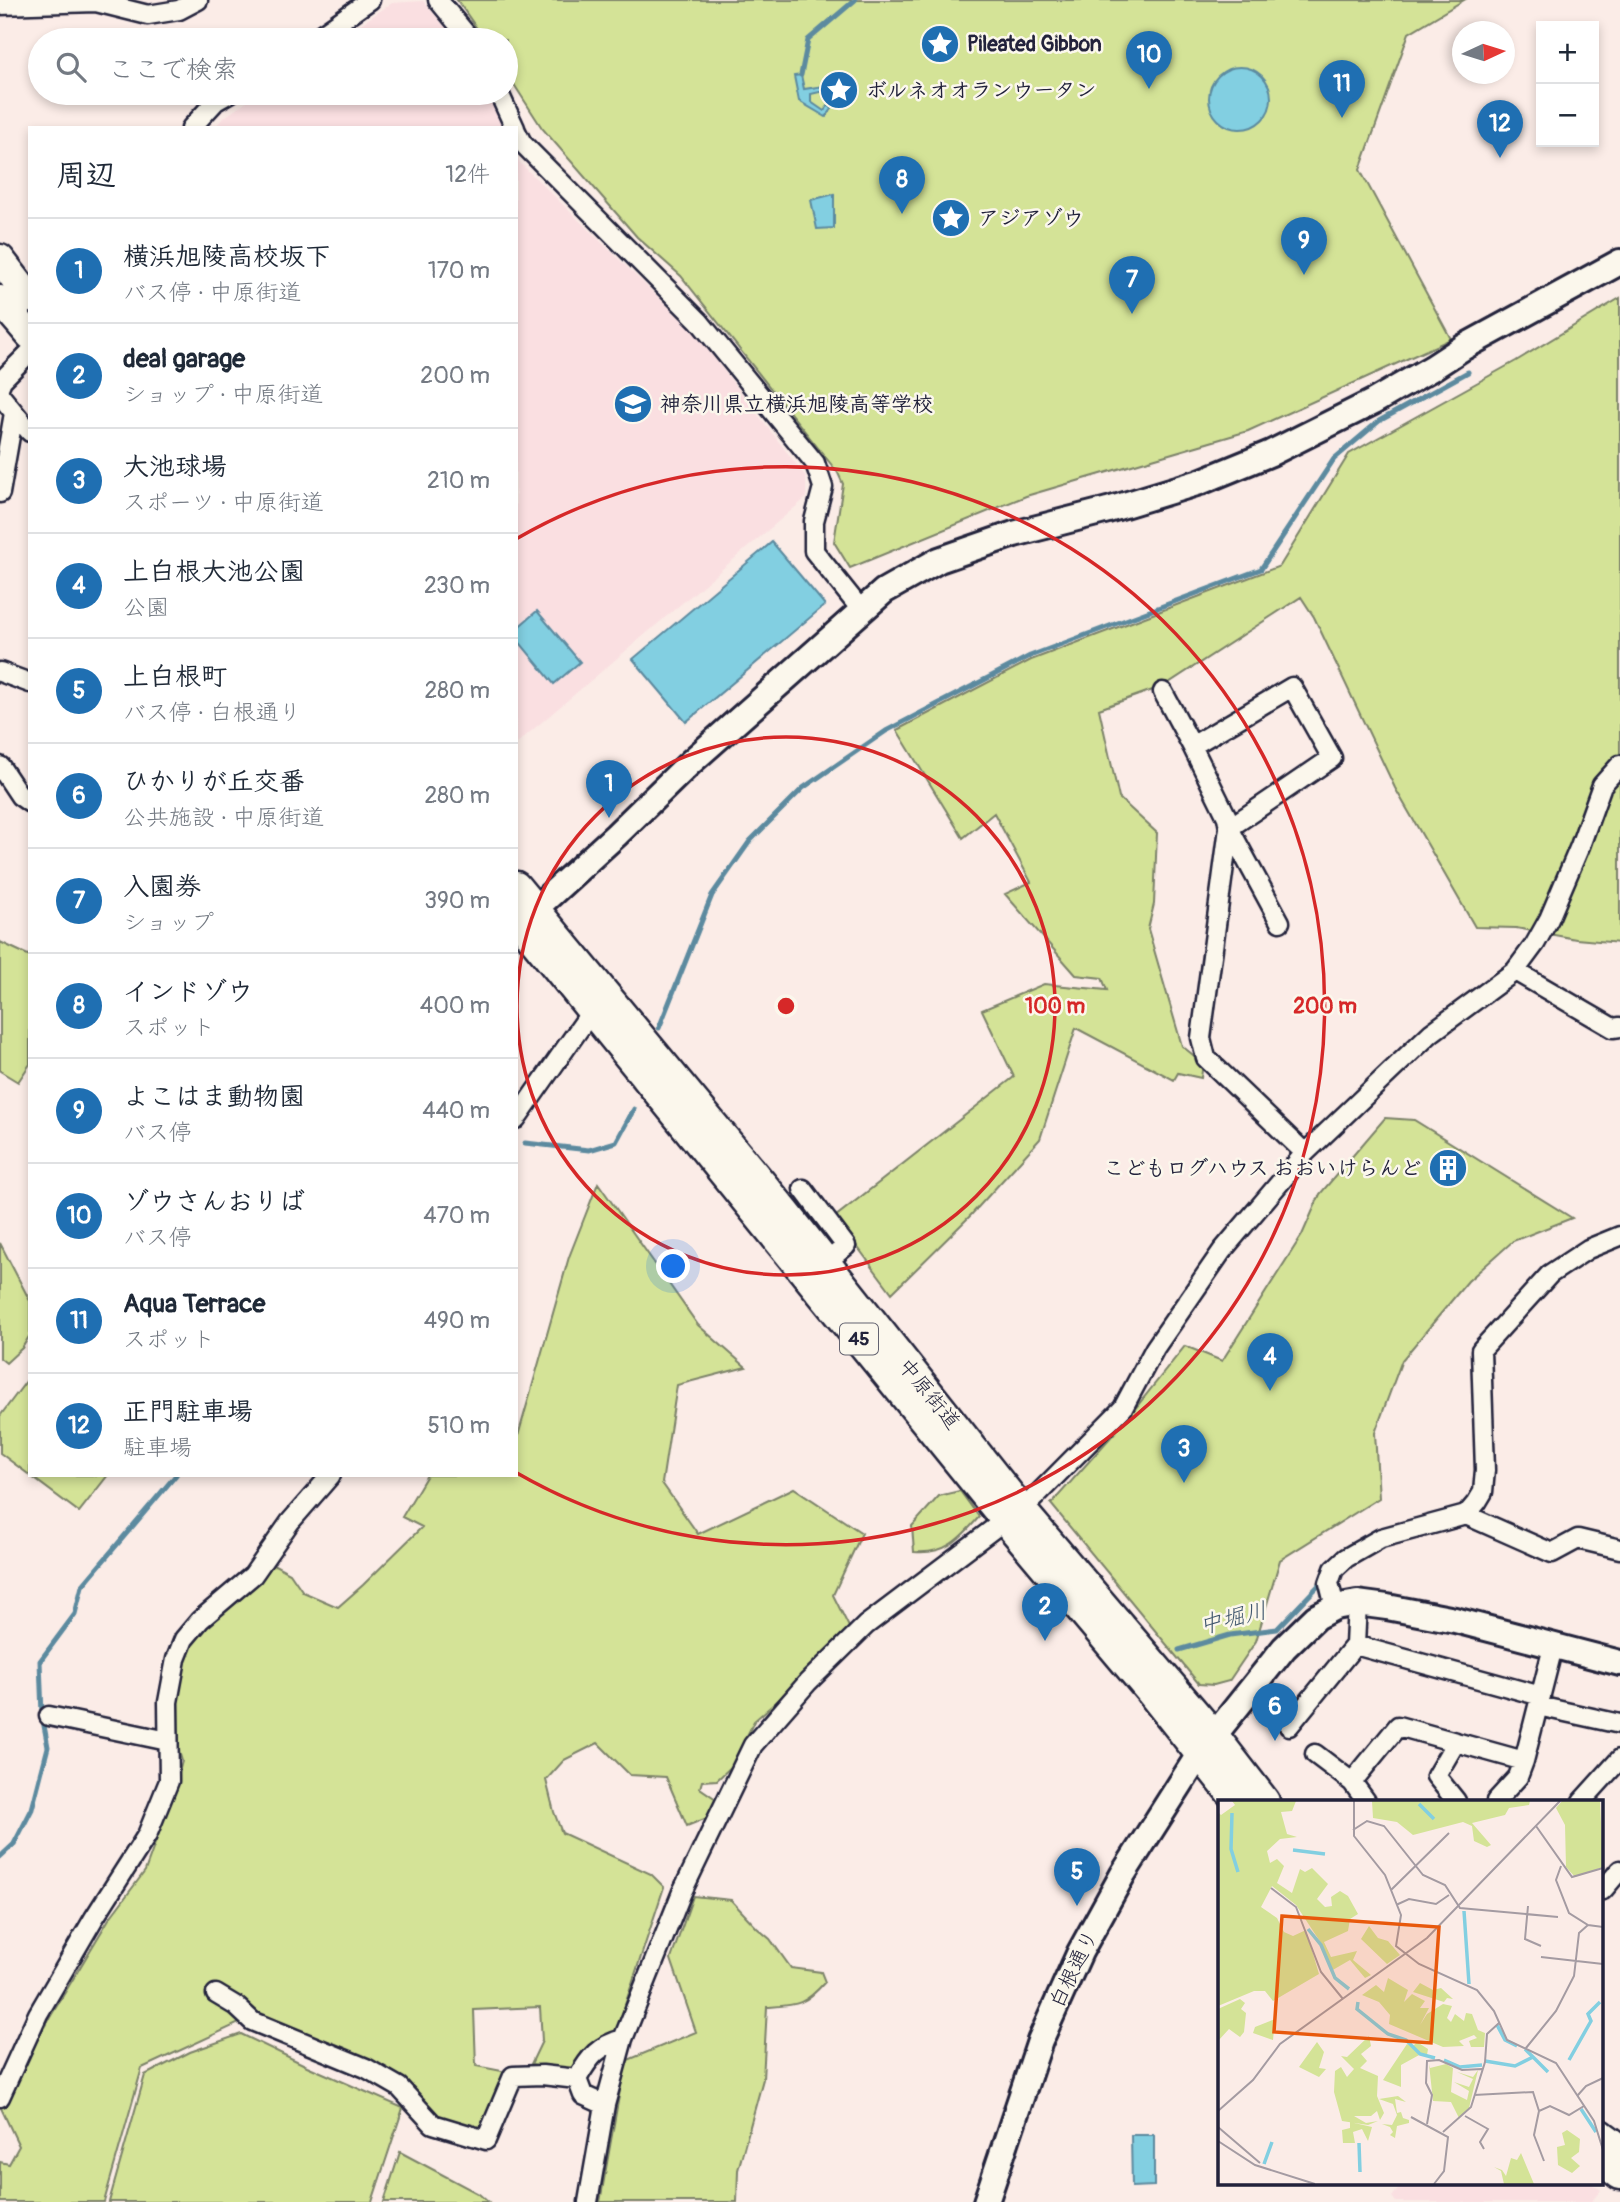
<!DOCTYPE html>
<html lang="ja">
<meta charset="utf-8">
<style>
body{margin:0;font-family:Pangolin,"Klee One",sans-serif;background:#f2f2f3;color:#1f2937}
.controls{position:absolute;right:21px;top:21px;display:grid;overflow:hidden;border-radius:0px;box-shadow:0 4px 10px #0003}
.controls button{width:63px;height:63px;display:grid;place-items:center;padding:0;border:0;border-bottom:2px solid #e0e1e3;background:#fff;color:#1f2937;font:35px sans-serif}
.compass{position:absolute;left:1452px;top:21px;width:63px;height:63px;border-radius:50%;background:#fff;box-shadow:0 4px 10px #0003;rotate:86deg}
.you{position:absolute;left:674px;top:1267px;width:24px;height:24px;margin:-18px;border:5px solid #fff;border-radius:50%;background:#1a73e8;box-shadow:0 0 0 10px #1a73e833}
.badge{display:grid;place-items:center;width:46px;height:46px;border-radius:50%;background:#1f6fb2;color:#fff;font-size:23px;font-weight:700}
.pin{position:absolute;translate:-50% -58px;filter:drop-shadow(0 2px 4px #0008)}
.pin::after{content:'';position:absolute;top:37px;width:24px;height:21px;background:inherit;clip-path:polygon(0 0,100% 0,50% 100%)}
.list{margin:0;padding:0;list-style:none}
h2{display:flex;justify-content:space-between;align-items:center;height:91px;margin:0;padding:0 28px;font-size:30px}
h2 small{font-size:23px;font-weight:400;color:#747a83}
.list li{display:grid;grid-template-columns:46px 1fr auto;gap:21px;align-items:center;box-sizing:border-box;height:105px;padding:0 28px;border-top:2px solid #e0e1e3}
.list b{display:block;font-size:26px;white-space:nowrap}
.list p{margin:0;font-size:23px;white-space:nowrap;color:#747a83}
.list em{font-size:23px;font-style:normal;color:#747a83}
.icon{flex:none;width:38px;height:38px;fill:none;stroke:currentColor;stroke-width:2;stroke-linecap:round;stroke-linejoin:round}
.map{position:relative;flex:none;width:1620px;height:2202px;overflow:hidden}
.search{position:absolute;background:#fff;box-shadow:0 4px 10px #0003;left:28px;top:28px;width:490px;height:77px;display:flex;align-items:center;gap:18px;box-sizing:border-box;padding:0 24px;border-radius:38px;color:#747a83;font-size:26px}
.panel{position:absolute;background:#fff;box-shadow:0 4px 10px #0003;left:28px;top:126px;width:490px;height:1351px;border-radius:0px}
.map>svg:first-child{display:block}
.built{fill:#fadfe1}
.green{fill:#d4e397;stroke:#7b8269;stroke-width:2}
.water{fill:#82cfe1;stroke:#5c8a9f;stroke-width:2}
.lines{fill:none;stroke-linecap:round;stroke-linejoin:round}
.stream{stroke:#5c8a9f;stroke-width:5}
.street-casing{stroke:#22223b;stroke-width:23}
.secondary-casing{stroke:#22223b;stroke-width:30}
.primary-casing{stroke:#22223b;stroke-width:33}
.street{stroke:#fbf7ec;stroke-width:18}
.secondary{stroke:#fbf7ec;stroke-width:24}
.primary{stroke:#fbf7ec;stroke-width:28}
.ring{fill:none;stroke:#d62828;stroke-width:3.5}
.labels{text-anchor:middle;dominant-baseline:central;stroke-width:5;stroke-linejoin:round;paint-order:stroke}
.shield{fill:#fbf7ec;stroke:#636270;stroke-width:2}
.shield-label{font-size:19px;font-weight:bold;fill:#22223b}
.poi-label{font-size:21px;font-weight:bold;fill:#22223b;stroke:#fbf7ec;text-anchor:start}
.street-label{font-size:21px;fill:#22223b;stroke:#fbf7ec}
.water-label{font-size:23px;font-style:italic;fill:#3f566d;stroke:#fbf7ec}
.inset-river{fill:none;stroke:#82cfe1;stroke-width:3.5}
.inset-road{fill:none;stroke:#a49ba2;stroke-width:2}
.view{fill:#e8590c;fill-opacity:0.15;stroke:#e8590c;stroke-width:3.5}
.inset-edge{fill:none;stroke:#22223b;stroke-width:3.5}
.centre{fill:#d62828;stroke:#fbf7ec;stroke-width:3.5}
.ring-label{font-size:21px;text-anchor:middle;font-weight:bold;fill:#d62828;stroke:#fbf7ec;stroke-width:5;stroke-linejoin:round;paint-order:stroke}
</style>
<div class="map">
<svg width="1620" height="2202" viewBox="0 0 1620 2202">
<rect width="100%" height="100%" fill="#fbece7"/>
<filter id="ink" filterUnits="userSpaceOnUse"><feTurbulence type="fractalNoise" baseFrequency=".0143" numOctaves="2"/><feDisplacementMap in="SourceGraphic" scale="14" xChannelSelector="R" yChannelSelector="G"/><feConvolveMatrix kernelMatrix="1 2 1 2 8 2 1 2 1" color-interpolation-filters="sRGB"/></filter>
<g filter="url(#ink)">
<path class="built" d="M 423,1 L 456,40 L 337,40 L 392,3 Z
M 260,93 L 487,93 L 503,128 L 214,128 L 223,118 Z
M 516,155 L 520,163 L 694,332 L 806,477 L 806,498 L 516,744 Z
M 1403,2183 L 1591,2183 L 1601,2190 L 1591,2202 L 1396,2202 L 1392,2197 Z"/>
<path class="green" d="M 457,0 L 1464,0 L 1409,33 L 1360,170 L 1451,339 L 1248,431 L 1026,496 L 850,568 L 834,542 L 843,484 L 838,473 L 681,276 L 637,237 L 542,128 L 506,72 L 506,40 L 485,40 Z
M 1620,298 L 1620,943 L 1576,939 L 1516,928 L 1475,927 L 1395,788 L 1314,617 L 1301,597 L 1164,686 L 1099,709 L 1119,798 L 1157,833 L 1154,904 L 1148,929 L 1182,1046 L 1203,1063 L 1201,1078 L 1178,1073 L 1174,1080 L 1076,1028 L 1040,1139 L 971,1215 L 892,1293 L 835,1217 L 1014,1077 L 982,1010 L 1044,984 L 1107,990 L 1102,978 L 1076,975 L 1005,894 L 1031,882 L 994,813 L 963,838 L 897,730 L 1031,660 L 1280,566 L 1349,454 L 1516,361 Z
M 0,942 L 30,956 L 30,1064 L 18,1082 L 0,1071 Z
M 1385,1118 L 1414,1120 L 1572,1218 L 1513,1241 L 1468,1281 L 1402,1360 L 1375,1433 L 1379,1498 L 1280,1560 L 1256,1641 L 1229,1681 L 1214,1685 L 1199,1684 L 1051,1504 L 1126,1420 L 1185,1346 L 1222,1361 L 1302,1235 L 1320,1194 Z
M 598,1183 L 698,1325 L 746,1367 L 677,1385 L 662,1483 L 698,1534 L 794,1488 L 862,1533 L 833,1595 L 850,1629 L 783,1696 L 754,1721 L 733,1765 L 717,1780 L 702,1781 L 700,1788 L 716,1799 L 707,1818 L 687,1826 L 666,1777 L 630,1775 L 598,1743 L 564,1760 L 546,1780 L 554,1812 L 562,1833 L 651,1874 L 664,1887 L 616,2032 C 592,2042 585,2046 577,2072 L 531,2064 L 542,2041 L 540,2007 L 474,2010 L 476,2066 L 507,2072 L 489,2122 L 481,2128 L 438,2118 L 422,2099 L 252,2017 L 142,2068 L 104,2202 L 0,2202 L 0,2162 L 9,2164 L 19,2146 L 1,2108 L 7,2089 L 109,1919 L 145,1871 L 174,1791 L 182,1761 L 169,1719 L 183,1655 L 217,1595 L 248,1572 L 275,1565 L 290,1573 L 303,1592 L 338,1607 L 363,1585 L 422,1527 L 402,1517 L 427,1475 L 516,1475 L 516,1436 L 518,1436 L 569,1257 Z
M 0,1243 L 30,1301 L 30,1335 L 22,1348 L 6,1363 L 0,1358 Z
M 30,1376 L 30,1475 L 108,1475 L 79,1512 L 0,1453 L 0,1416 Z
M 960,1491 L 979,1517 C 960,1539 945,1555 914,1552 L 912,1526 L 939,1496 Z
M 693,1896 L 731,1900 L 757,1928 L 770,1939 L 791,1968 L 821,1972 L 825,1982 C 804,2006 797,2005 767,2007 L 763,2079 L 738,2170 L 737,2202 L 600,2202 L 622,2079 L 628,2060 L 696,2032 L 671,1959 Z
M 241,2034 L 307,2066 L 403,2108 L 372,2202 L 109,2202 L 145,2075 L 190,2052 Z
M 400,2152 L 479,2194 L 488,2202 L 384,2202 Z"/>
<path class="water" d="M1209 98a31 31 0 1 1 62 0a31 31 0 1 1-62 0Z
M 801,75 L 804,89 L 824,86 L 824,91 L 811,94 L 811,102 L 824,111 L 829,105 L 832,109 L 826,117 L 799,101 L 794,76 Z
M 834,194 L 834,228 L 817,229 L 811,200 Z
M 772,542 L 825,605 L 686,722 L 633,659 Z
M 537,611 L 580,662 L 554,684 L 516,638 L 516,629 Z
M 1131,2135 L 1154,2135 L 1154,2186 L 1132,2187 Z"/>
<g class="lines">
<path class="stream" d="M 801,75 L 808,40 L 855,0
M 659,1028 L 712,895 L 750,841 L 803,788 L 886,731 L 1030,656 L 1261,569 L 1334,459 L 1379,421 L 1468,372
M 525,1143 L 589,1150 L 616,1142 L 634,1109
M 1179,1650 L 1230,1635 L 1277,1629 L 1321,1583
M 0,1857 L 14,1844 L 32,1809 L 48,1747 L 42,1715 L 40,1661 L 75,1614 L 82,1586 L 176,1475"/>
<g class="street-casing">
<path id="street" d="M 438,0 L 471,40
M 0,5 L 96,2 L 148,15 L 179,10 L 198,0
M 313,40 L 370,0
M 499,93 L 515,128
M 191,128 L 216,101 L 230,93
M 516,131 L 522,143 L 699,321 L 815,463 L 823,487 L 814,521 L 814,551 L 862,611
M 0,385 L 2,380 L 30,352
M 0,395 L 30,432
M 0,493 L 14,413
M 0,672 L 30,683
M 1163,692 L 1192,746
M 0,766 L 20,796 L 30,803
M 1280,922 L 1229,828 L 1227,817 L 1192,746 L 1292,687 L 1332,758 L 1229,828 L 1201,1038 L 1206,1058 L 1305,1153
M 1515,971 L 1613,1028 L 1620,1027
M 516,1119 L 591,1012
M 803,1189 L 846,1246 L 825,1263
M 1466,1515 L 1552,1553 L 1578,1539 L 1620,1549
M 1335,1607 L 1329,1583 L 1334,1569 L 1346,1558 L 1381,1538 L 1466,1515 L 1477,1502 L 1483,1492 L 1485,1470 L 1481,1350 L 1550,1274 L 1588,1249 L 1620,1236
M 1355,1645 L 1357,1603
M 1538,1706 L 1620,1724
M 49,1716 L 168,1741
M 1289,1726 L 1355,1645 L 1541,1696
M 1456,1742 L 1436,1776 L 1456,1801
M 1315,1754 L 1352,1782 L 1366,1801
M 1352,1782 L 1398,1726 L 1524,1761
M 1496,1801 L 1518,1777 L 1524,1761 L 1553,1647
M 1582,1801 L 1620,1759
M 1601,1889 L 1603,1890 L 1620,1870
M 216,1994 L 236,2006 L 252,2021 L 366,2068 L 399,2087 L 433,2124 L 486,2140 L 513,2076 L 542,2075 L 577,2079 L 583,2095 L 605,2105
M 577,2079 C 590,2056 598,2046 623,2039
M 0,2097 L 38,2014 L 94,1918 L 147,1835 L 169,1781 L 168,1702 L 176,1659 L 184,1639 L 200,1620 L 253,1575 L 290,1522 L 331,1475
M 588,2202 L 605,2105 L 623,2039 L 682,1892 L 753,1745 L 808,1682 L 866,1625 L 1005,1520 L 1022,1510 L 1123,1408 L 1155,1348 L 1222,1251 L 1305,1153 L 1431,1033 L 1515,971 L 1535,944 L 1549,919 L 1580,846 L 1602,785 L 1620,765"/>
</g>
<g class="secondary-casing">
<path id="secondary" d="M 522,923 L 535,909 L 616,835 L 691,762 L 884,591 L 939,560 L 1014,534 L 1108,510 L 1200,482 L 1271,453 L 1373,402 L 1432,368 L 1464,347 L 1620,262
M 986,2202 L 1040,2041 L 1080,1952 L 1123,1874 L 1200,1753 L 1284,1648 L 1316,1617 L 1335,1607 L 1357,1603 L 1387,1607 L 1455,1620 L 1620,1663"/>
</g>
<g class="primary-casing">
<path id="primary" d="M 0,259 L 30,298
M 0,300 L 30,335
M 516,886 L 785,1211 L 1022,1510 L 1214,1735 L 1265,1801
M 516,918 L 1005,1520 L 1151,1693 L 1237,1801
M 1601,2134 L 1620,2148
M 1601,2161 L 1620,2175"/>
</g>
<use href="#street" class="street"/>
<use href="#secondary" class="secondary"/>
<use href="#primary" class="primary"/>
</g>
</g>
<g class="ring">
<circle cx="786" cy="1006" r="269"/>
<path d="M516 539A539 539 0 1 1 517 1473"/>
</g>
<defs>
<g id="sight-disc" transform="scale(2.0125)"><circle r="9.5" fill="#1f6fb2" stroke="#fbf7ec"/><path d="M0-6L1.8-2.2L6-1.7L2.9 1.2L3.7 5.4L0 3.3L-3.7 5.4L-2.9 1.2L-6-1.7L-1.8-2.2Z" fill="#fff"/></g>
<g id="school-disc" transform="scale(2.0125)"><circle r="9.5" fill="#1f6fb2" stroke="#fbf7ec"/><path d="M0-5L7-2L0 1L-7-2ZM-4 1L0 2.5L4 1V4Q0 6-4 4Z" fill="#fff"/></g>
<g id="building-disc" transform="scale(2.0125)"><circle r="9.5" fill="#1f6fb2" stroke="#fbf7ec"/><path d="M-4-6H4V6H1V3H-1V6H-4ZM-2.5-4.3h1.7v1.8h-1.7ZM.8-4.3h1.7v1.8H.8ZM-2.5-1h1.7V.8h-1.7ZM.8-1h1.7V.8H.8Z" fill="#fff"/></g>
</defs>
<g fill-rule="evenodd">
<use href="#sight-disc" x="940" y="44"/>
<use href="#sight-disc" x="839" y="90"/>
<use href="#sight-disc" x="951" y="218"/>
<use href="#school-disc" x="633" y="404"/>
<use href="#building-disc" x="1448" y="1168"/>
</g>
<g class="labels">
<rect class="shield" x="840" y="1323.5" width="38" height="31" rx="5"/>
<g class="shield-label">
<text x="859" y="1339">45</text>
</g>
<g class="poi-label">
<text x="967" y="44">Pileated Gibbon</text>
<text x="866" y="90">ボルネオオランウータン</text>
<text x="978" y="218">アジアゾウ</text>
<text x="660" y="404">神奈川県立横浜旭陵高等学校</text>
<text x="1421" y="1168" text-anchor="end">こどもログハウス おおいけらんど</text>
</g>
<g class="street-label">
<text transform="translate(929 1394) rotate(51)">中原街道</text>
<text transform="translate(1074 1969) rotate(-64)">白根通り</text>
</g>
<g class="water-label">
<text transform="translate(1233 1618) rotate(-14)">中堀川</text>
</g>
</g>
<g transform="translate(1218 1800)">
<rect width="385" height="385" fill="#fbece7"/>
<path d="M 14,1 L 78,1 L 74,11 L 63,12 L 69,34 L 79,37 L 62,39 L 49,51 L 52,63 L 59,59 L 66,66 L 59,83 L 74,93 L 82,69 L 87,72 L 94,68 L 110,84 L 99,99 L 107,107 L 114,106 L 113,97 L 122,91 L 130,96 L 140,114 L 132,119 L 130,131 L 106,142 L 113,157 L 139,151 L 135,160 L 153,175 L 147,178 L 132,160 L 113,171 L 103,143 L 78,105 L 54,86 L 43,107 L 59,118 L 66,132 L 75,136 L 88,130 L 101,174 L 55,201 L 47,191 L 36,191 L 0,206 L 0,12 L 3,15 L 17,5 ZM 154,1 L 312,1 L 311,5 L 291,8 L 287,15 L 254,23 L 273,45 L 269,47 L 256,41 L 254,26 L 245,22 L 195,35 L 179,22 L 155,18 ZM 344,1 L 382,1 L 385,67 L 357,77 L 348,67 L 347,25 L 338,8 ZM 151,126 L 160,138 L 170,141 L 182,155 L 169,164 L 143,139 ZM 170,178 L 190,190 L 186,202 L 194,194 L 207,201 L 202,208 L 211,208 L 202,225 L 209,214 L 225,204 L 234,206 L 229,218 L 233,222 L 237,214 L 246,221 L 248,213 L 254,214 L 260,230 L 267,233 L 266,247 L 253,247 L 251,241 L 259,238 L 256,235 L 241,241 L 246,246 L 225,247 L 171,224 L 172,215 L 161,202 L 144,195 L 158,185 L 166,192 ZM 202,183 L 215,190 L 223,188 L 235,199 L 229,198 L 226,202 L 195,192 ZM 22,199 L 27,203 L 23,209 L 28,213 L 26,232 L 22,237 L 11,229 L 0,241 L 0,209 ZM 57,219 L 55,240 L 35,233 L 37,227 ZM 151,236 L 153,246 L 143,254 L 149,261 L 142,268 L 160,276 L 159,296 L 166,313 L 162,320 L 159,311 L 153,316 L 136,316 L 148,323 L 160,321 L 150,325 L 124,321 L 116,292 L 117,271 L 123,267 L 129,277 L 136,269 L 123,256 L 129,257 ZM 99,242 L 106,252 L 101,268 L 108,269 L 101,277 L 81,267 ZM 199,242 L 210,249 L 209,255 L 203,254 L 183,265 L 183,287 L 165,280 L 189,244 L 194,247 ZM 211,264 L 212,268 L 228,264 L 235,268 L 233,292 L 249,300 L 251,291 L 236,282 L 251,287 L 255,279 L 239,272 L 255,277 L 260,270 L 251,308 L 241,318 L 233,302 L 215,301 ZM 180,296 L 188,302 L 177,299 L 179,313 L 183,312 L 185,318 L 191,320 L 191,323 L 179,326 L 177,338 L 172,335 L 175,332 L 172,327 L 164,324 L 174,325 L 179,315 L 175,304 L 161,299 ZM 132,322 L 154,327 L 150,341 L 144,329 L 135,332 L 137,343 L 125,343 L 124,330 L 132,328 ZM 349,330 L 362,339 L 361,352 L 353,358 L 362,366 L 354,373 L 340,365 L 339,347 L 347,345 L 344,333 ZM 303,353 L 316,384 L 286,384 L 283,371 L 276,367 L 284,370 L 288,376 L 293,358 L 299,360 Z" fill="#d4e397"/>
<path class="inset-river" d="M 201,4 L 216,19M 14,13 L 13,49 L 20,72M 75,50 L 107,54M 246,111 L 251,184M 90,129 L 103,145 L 117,178 L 131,189M 140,202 L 139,209 L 170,234 L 188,240 L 202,254 L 217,258M 279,225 L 287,240 L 299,246M 307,249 L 330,272M 226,260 L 242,267 L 264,265M 351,260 L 373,221 L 370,214 L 382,202M 267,261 L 297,266 L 315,257M 363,309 L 378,332M 141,343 L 142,372M 46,364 L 54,342"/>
<path class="inset-road" d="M 136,1 L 136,36 L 167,75 L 183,115 L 178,146 L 201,164 L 259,190 L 276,211 L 289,240 L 338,263 L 376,321 L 385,350M 318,26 L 354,77 L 385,68M 135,30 L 149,21 L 166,26 L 205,75 L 227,85 L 242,108 L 340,117M 343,66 L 338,80 L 351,113 L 370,125 L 385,127M 53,88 L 78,107 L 103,172 L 125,199M 173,90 L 231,33M 178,105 L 191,99 L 218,104 L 231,95M 310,106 L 307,139 L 323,146M 323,157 L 385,164M 308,248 L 338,211 L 356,176 L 361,133 L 370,125M 256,295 L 315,292 L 321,311M 360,295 L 368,286 L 385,278M 0,311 L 35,280 L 62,244 L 209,138 L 342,1M 247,316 L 270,329 L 262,342 L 266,349M 193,317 L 230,337 L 226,371 L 216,384M 209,324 L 214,295 L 208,283 L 209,261 L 221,260 L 244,270 L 264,269M 0,327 L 42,363M 225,332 L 253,307 L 267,262 L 269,234 L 281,223M 0,341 L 37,365 L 97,384M 326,361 L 316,335 L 321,311 L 332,306 L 351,315 L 366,306"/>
<path class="view" d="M 64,116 L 221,127 L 213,243 L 56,232 Z"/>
<rect width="385" height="385" class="inset-edge"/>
</g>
<circle cx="786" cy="1006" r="10" class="centre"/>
<g class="ring-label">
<text x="1055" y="1013">100 m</text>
<text x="1325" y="1013">200 m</text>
</g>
</svg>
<div class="controls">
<button>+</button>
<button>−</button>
</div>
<svg class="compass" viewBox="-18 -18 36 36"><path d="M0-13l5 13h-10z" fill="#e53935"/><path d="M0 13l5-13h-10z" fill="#747a83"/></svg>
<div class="you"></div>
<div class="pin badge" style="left:609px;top:818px">1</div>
<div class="pin badge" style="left:1045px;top:1641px">2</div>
<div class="pin badge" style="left:1184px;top:1483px">3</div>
<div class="pin badge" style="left:1270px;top:1391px">4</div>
<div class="pin badge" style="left:1077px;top:1906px">5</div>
<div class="pin badge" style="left:1275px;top:1741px">6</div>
<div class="pin badge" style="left:1132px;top:314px">7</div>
<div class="pin badge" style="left:902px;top:214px">8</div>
<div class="pin badge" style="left:1304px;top:275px">9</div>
<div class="pin badge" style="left:1149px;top:89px">10</div>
<div class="pin badge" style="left:1342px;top:118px">11</div>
<div class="pin badge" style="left:1500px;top:158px">12</div>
<div class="search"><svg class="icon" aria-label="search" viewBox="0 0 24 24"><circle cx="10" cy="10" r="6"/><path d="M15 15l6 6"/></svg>ここで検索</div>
<section class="panel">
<h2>周辺<small>12件</small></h2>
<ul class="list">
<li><span class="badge">1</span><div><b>横浜旭陵高校坂下</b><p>バス停 · 中原街道</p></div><em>170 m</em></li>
<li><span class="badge">2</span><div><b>deal garage</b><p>ショップ · 中原街道</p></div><em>200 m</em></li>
<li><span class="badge">3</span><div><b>大池球場</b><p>スポーツ · 中原街道</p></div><em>210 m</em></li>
<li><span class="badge">4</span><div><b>上白根大池公園</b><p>公園</p></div><em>230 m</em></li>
<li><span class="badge">5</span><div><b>上白根町</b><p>バス停 · 白根通り</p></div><em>280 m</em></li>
<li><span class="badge">6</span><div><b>ひかりが丘交番</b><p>公共施設 · 中原街道</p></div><em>280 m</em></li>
<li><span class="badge">7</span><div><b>入園券</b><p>ショップ</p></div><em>390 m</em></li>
<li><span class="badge">8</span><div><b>インドゾウ</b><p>スポット</p></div><em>400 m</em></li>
<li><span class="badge">9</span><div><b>よこはま動物園</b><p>バス停</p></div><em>440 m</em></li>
<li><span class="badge">10</span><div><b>ゾウさんおりば</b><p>バス停</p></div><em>470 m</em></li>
<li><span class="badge">11</span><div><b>Aqua Terrace</b><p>スポット</p></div><em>490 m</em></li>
<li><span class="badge">12</span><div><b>正門駐車場</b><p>駐車場</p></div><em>510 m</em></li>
</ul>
</section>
</div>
